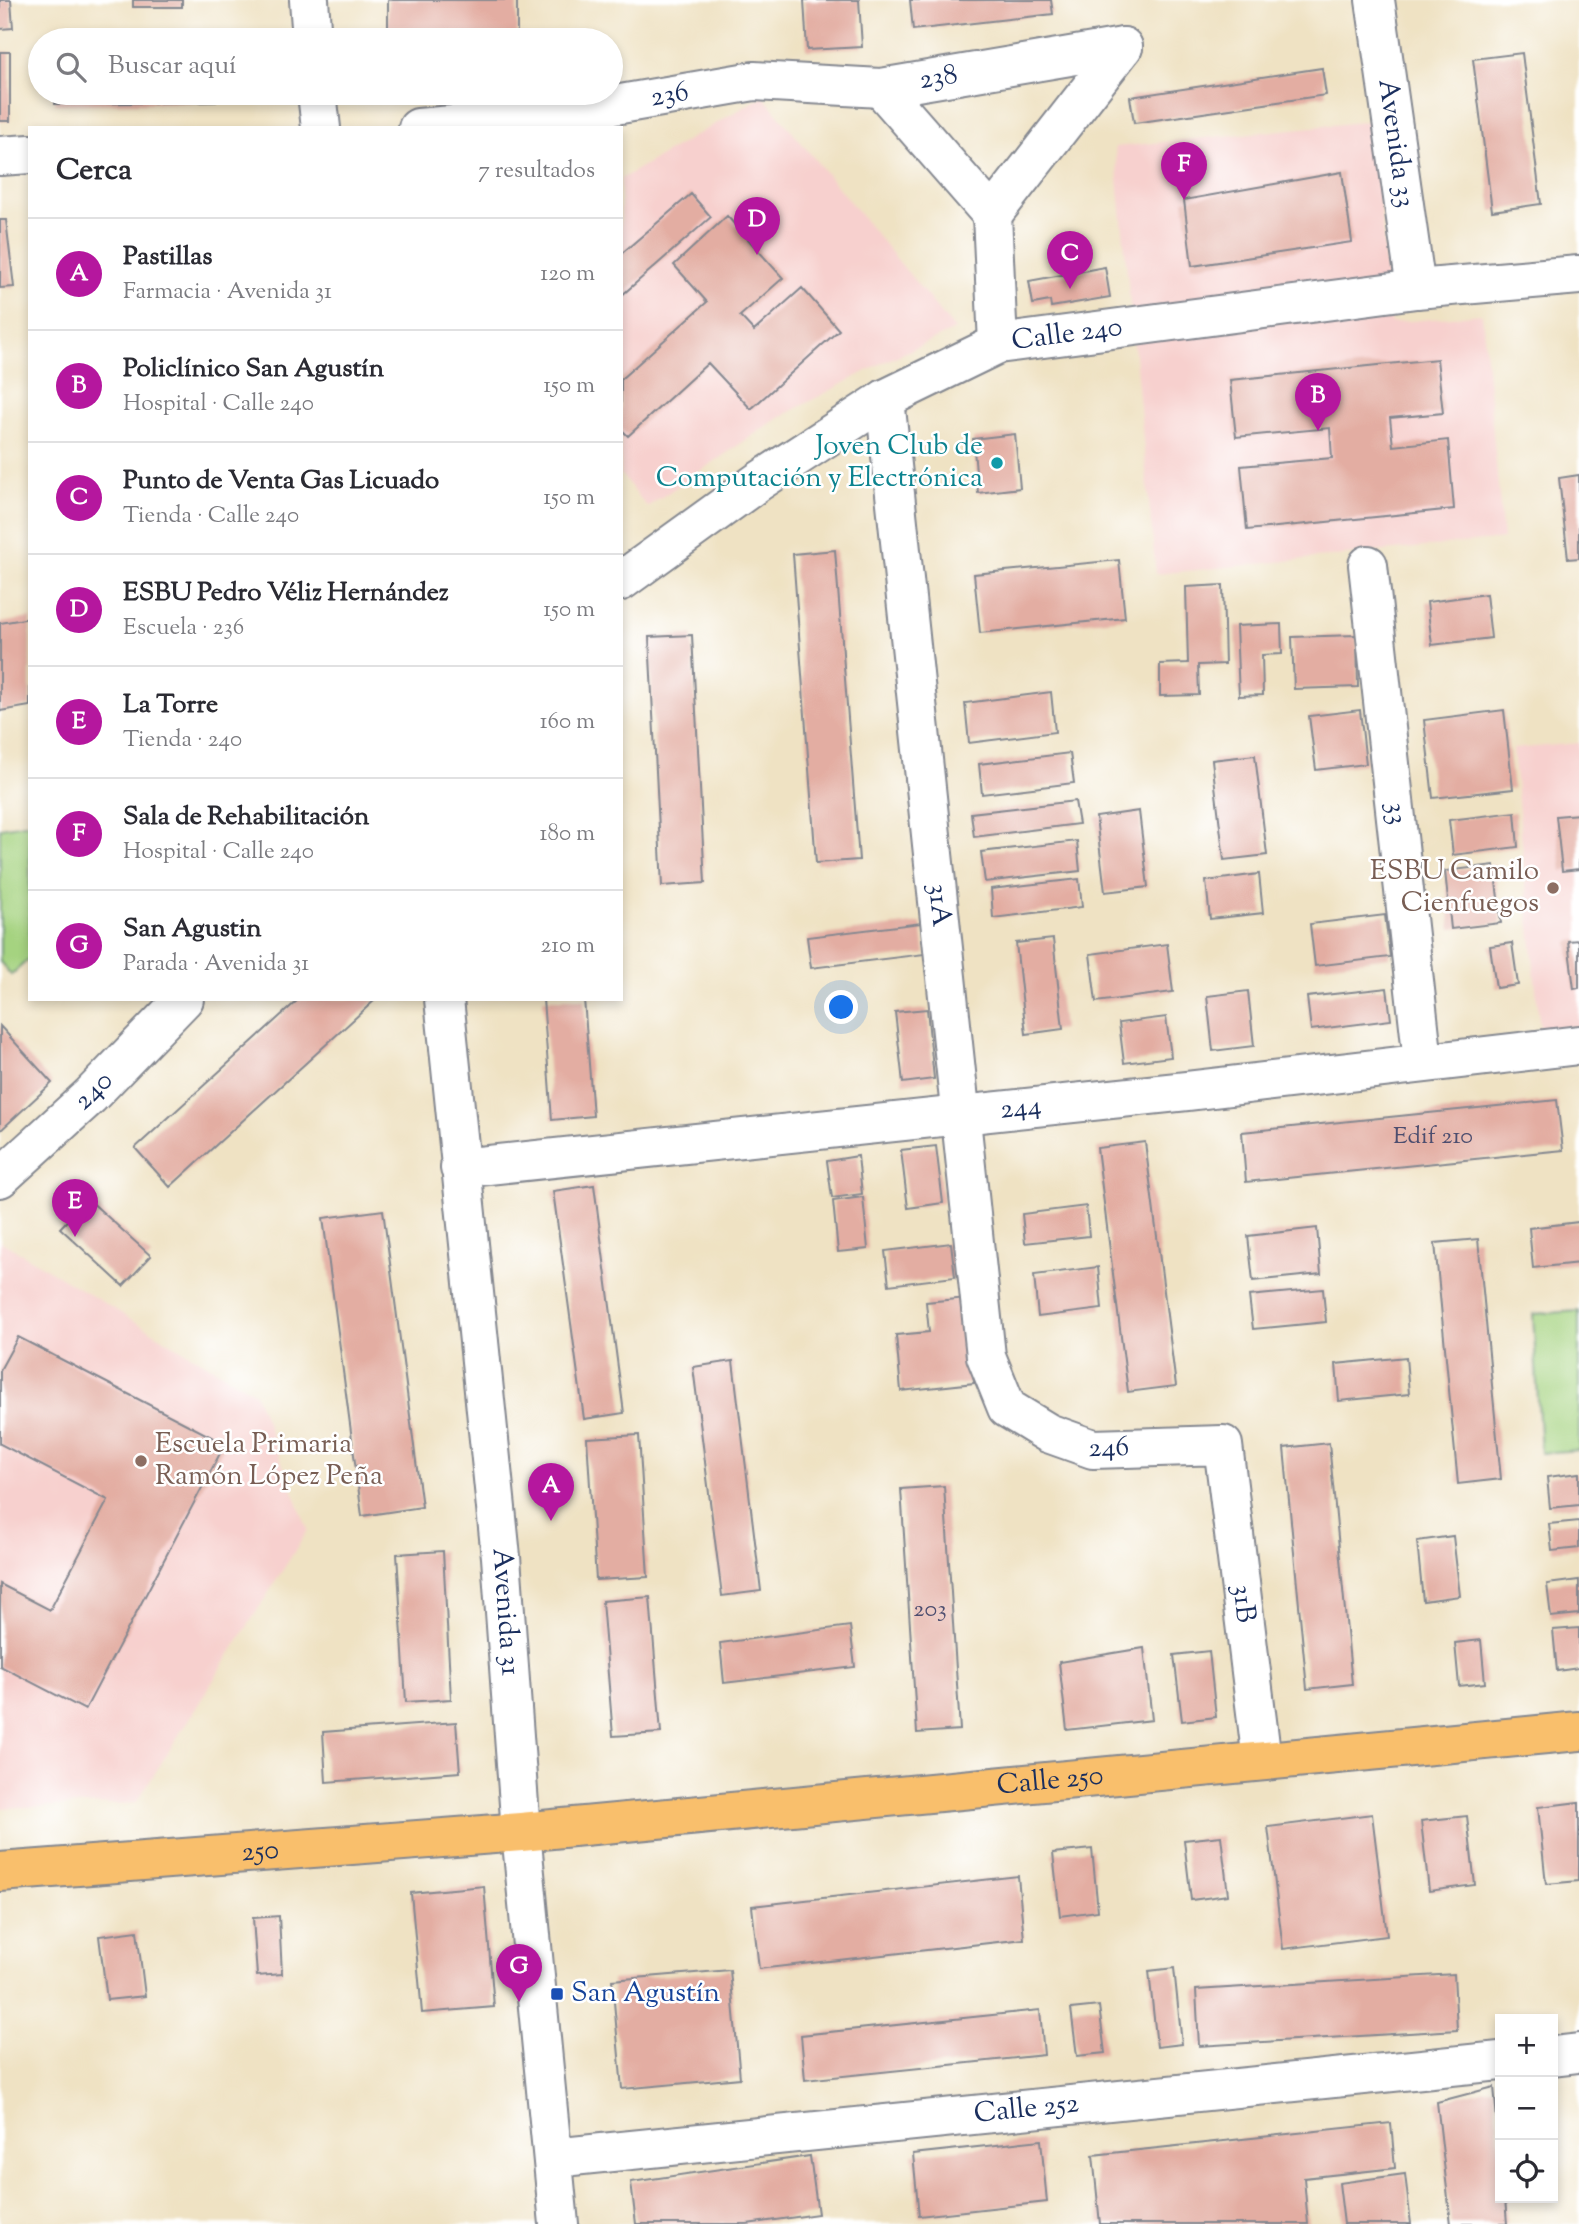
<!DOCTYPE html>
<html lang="es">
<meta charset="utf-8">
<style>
body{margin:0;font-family:"Sorts Mill Goudy",serif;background:#f7f7f7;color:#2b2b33}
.controls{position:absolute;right:21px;bottom:21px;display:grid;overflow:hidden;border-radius:0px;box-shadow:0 4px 10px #0003}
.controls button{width:63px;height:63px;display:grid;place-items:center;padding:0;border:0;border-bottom:2px solid #e1e1e2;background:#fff;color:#2b2b33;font:35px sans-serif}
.you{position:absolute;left:842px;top:1008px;width:24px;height:24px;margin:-18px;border:5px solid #fff;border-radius:50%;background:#1a73e8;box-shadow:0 0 0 10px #1a73e833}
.badge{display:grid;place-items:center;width:46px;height:46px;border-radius:50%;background:#b5179e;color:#fff;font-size:23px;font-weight:700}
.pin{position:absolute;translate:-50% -58px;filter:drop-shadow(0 2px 4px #0008)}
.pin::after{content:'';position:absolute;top:37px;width:24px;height:21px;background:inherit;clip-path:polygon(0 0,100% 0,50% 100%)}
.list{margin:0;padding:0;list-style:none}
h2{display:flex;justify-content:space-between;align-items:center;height:91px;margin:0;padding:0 28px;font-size:30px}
h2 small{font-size:23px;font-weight:400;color:#7c7c81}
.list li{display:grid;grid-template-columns:46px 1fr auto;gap:21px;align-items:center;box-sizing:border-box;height:112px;padding:0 28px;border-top:2px solid #e1e1e2}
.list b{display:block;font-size:26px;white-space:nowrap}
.list p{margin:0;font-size:23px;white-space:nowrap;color:#7c7c81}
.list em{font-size:23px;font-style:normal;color:#7c7c81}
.icon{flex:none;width:38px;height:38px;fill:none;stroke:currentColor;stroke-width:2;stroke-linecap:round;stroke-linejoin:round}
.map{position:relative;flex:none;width:1579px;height:2224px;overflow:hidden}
.search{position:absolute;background:#fff;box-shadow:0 4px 10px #0003;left:28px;top:28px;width:595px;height:77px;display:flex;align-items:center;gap:18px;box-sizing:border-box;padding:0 24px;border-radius:38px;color:#7c7c81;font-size:26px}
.panel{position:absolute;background:#fff;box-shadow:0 4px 10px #0003;left:28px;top:126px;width:595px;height:875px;border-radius:0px}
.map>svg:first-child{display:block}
.built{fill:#f7d0ce}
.green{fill:#a5d380;stroke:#60816f;stroke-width:2}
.building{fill:#e3ada2}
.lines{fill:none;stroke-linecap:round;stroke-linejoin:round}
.minor-casing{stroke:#858890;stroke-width:42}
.major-casing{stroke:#858890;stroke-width:42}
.minor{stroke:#fff;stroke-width:38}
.major{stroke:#f9bf6c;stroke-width:38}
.culture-dot{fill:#0f9aa8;stroke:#fff;stroke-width:2.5}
.education-dot{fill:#8d6e63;stroke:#fff;stroke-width:2.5}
.transit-dot{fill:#1a4fb4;stroke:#fff;stroke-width:2.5}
.labels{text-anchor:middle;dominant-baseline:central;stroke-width:5;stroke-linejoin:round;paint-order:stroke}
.number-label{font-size:24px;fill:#4d4e6f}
.street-label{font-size:28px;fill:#1b2f5e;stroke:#fff}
.culture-label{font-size:28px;fill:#0d838f;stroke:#fff;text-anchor:end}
.education-label{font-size:28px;fill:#785e54;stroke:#fff;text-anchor:end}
.transit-label{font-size:28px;fill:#164399;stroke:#fff;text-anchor:start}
</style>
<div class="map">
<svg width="1579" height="2224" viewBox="0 0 1579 2224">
<rect width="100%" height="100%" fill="#fff"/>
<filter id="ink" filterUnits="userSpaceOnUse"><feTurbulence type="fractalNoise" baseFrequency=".0143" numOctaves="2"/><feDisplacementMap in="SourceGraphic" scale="14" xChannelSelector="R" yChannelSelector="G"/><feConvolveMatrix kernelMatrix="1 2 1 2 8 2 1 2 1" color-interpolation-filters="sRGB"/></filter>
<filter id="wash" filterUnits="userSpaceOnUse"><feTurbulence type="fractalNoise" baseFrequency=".00686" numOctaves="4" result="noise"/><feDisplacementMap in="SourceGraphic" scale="28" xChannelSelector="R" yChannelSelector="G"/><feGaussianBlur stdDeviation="1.57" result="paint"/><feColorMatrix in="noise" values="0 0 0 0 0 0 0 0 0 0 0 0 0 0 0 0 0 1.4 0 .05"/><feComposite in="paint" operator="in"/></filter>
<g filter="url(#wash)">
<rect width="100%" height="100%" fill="#efe2c3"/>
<path class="built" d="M 763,96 L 955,330 L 884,362 L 780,417 L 647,507 L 621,474 L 621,179 Z
M 1372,121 L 1391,323 L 1482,314 L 1503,539 L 1156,574 L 1115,147 Z
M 1579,743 L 1579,1026 L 1540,1030 L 1513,749 Z
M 0,1241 L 255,1393 L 308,1530 L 136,1803 L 0,1808 Z"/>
<path class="green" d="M 30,823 L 30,958 L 11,975 L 0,962 L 0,828 Z
M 1579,1311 L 1579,1450 L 1541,1453 L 1533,1314 Z"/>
<g id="blocks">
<path class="building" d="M 0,0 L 11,0 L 13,28 L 0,29 Z
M 133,0 L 182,0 L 182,7 L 133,7 Z
M 388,0 L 517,0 L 517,40 L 388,40 Z
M 804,0 L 859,0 L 862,47 L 807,50 Z
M 910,0 L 1051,0 L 1053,14 L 913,30 Z
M 0,52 L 10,52 L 10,121 L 0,121 Z
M 1522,53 L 1541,204 L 1492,211 L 1473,59 Z
M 1322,68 L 1326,95 L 1134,123 L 1130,97 Z
M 55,93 L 216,93 L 216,102 L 55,104 Z
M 1342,172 L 1352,242 L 1192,266 L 1184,200 Z
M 691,194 L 711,217 L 621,296 L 621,254 Z
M 727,216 L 783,278 L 740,316 L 754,331 L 802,288 L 839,330 L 751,409 L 708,363 L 628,436 L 621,429 L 621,379 L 707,302 L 674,265 Z
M 0,220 L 6,220 L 14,287 L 0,288 Z
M 1105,267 L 1110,297 L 1051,307 L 1050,301 L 1033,304 L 1029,281 Z
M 1437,359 L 1443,413 L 1390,418 L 1393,446 L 1448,440 L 1454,509 L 1247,530 L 1241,466 L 1332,458 L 1330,428 L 1236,437 L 1230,380 Z
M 1015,434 L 1020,488 L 978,493 L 973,439 Z
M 1579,475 L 1579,558 L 1568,559 L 1559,478 Z
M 835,550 L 859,860 L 816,863 L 793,554 Z
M 1119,560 L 1125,618 L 980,633 L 974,574 Z
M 1223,585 L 1225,664 L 1198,665 L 1199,695 L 1160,696 L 1160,664 L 1188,663 L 1186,587 Z
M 1486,594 L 1491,638 L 1432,645 L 1427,602 Z
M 30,618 L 30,706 L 0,711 L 0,623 Z
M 1281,624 L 1282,654 L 1262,655 L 1263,695 L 1239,696 L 1236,626 Z
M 692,635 L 705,883 L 662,886 L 649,637 Z
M 1357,635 L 1358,687 L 1294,689 L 1292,637 Z
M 1051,692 L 1055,732 L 969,743 L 965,703 Z
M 1360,710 L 1366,764 L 1316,770 L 1309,716 Z
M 1504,710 L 1513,789 L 1433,798 L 1424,720 Z
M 1070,753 L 1074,783 L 982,794 L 979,764 Z
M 1255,755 L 1267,855 L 1224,860 L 1212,760 Z
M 1075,801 L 1079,824 L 974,837 L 971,813 Z
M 1139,811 L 1148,887 L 1105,892 L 1096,817 Z
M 1515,812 L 1518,847 L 1453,855 L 1449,820 Z
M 1579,814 L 1579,869 L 1562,871 L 1556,816 Z
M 1077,841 L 1080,871 L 985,882 L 981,852 Z
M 1494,865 L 1501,923 L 1451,929 L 1445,871 Z
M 1259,874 L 1263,913 L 1210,919 L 1206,881 Z
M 1079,879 L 1082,907 L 993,918 L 991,889 Z
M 1385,915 L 1390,957 L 1315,966 L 1310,924 Z
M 921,923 L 925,954 L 811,968 L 807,937 Z
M 1053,939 L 1063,1029 L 1026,1034 L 1016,943 Z
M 1579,940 L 1579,988 L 1574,989 L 1568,941 Z
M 1512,943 L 1518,985 L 1496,988 L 1490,946 Z
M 1167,944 L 1173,992 L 1096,1002 L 1090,954 Z
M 1387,988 L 1391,1020 L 1311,1030 L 1307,997 Z
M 1248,991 L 1254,1046 L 1213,1051 L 1207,996 Z
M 299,999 L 376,999 L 170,1187 L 135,1148 Z
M 543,999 L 584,999 L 593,1116 L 552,1120 Z
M 927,1009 L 934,1079 L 903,1083 L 895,1012 Z
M 1166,1017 L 1171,1057 L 1124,1063 L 1119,1023 Z
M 0,1026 L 52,1083 L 0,1131 Z
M 1557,1100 L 1563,1150 L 1246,1182 L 1242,1132 Z
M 1145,1142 L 1176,1386 L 1128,1392 L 1097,1148 Z
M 936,1146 L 943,1203 L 908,1208 L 901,1150 Z
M 858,1156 L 862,1194 L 832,1198 L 827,1161 Z
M 594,1185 L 624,1413 L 584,1419 L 553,1191 Z
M 863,1197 L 868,1249 L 838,1252 L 833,1201 Z
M 88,1199 L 151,1256 L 123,1286 L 60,1228 Z
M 1086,1206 L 1089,1236 L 1025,1243 L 1022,1214 Z
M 383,1210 L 422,1507 L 362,1516 L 323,1218 Z
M 1579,1222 L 1579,1263 L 1533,1268 L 1529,1228 Z
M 1317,1228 L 1321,1274 L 1253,1281 L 1248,1236 Z
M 1478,1239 L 1501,1479 L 1458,1484 L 1435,1243 Z
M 951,1243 L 955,1277 L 889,1285 L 885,1251 Z
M 1098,1267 L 1102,1309 L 1038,1317 L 1034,1275 Z
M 1323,1289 L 1326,1322 L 1253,1329 L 1249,1296 Z
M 967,1298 L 974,1383 L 901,1391 L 896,1335 L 929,1332 L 926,1302 Z
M 18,1337 L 225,1444 L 85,1710 L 0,1666 L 0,1584 L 50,1610 L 108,1500 L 0,1444 L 0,1370 Z
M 1406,1357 L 1409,1394 L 1339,1401 L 1336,1364 Z
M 733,1361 L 761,1591 L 722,1596 L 693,1367 Z
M 639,1435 L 648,1577 L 596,1580 L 587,1438 Z
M 1329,1443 L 1352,1684 L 1307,1689 L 1284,1448 Z
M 1579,1473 L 1579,1505 L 1550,1508 L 1547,1477 Z
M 944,1486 L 960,1730 L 917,1733 L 901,1489 Z
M 1579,1521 L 1579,1548 L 1552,1551 L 1549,1524 Z
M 1453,1536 L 1460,1596 L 1423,1601 L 1417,1541 Z
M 443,1551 L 451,1699 L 406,1702 L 397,1554 Z
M 1579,1580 L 1579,1614 L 1551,1617 L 1547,1584 Z
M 650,1597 L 661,1733 L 613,1736 L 602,1601 Z
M 850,1626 L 855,1667 L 724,1683 L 720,1643 Z
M 1579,1628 L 1579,1668 L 1557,1671 L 1553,1630 Z
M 1481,1640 L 1485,1683 L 1459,1686 L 1455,1643 Z
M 1144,1648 L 1152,1720 L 1067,1730 L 1059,1662 Z
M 1209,1651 L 1216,1717 L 1182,1721 L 1174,1655 Z
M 456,1722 L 460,1772 L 326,1782 L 323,1732 Z
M 1579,1802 L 1579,1881 L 1546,1884 L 1538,1807 Z
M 1372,1814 L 1387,1936 L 1283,1949 L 1268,1827 Z
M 1467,1816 L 1475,1885 L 1429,1891 L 1421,1821 Z
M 1221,1836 L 1228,1895 L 1191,1900 L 1184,1840 Z
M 1092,1849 L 1098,1911 L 1060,1916 L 1053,1853 Z
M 1018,1876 L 1024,1939 L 759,1969 L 752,1906 Z
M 484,1886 L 494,2007 L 422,2013 L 411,1893 Z
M 279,1916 L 282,1974 L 257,1976 L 253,1918 Z
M 137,1931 L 145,1996 L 107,2000 L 99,1936 Z
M 1174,1968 L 1182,2044 L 1157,2047 L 1149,1971 Z
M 730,1970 L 740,2078 L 622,2089 L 612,1980 Z
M 1454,1974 L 1457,2030 L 1199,2046 L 1196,1990 Z
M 1099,2006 L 1105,2053 L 1077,2056 L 1071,2009 Z
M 1040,2010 L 1044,2055 L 805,2080 L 801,2035 Z
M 1494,2087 L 1500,2152 L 1500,2198 L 1505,2198 L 1507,2224 L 1451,2224 L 1437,2102 Z
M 1391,2123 L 1395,2168 L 1304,2178 L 1308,2224 L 1100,2224 L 1093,2155 Z
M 1041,2140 L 1047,2202 L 919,2216 L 913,2154 Z
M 810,2156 L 818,2214 L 747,2224 L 636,2224 L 631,2182 Z
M 1405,2174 L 1411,2224 L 1344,2224 L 1339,2183 Z"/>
</g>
</g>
<g filter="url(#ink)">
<use href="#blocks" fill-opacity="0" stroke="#858890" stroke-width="2"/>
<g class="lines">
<g class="minor-casing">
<g id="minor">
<path d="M 309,0 L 312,40"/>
<path id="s1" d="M 1375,0 L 1416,289"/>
<path d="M 881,88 L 992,215 L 1123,47"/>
<path d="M 317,93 L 321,128"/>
<path id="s2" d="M 418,128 L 551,116 L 754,81 L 881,88 L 1123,47"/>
<path d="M 0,156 L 30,154"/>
<path d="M 992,215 L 998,344"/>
<path id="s3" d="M 885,399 L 986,1356 L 1007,1408 L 1048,1433 L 1093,1449 L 1223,1445 L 1262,1761"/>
<path id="s4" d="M 1368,565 L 1423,1062"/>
<path id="s5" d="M 621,581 L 758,482 L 885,399 L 998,344 L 1416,289 L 1579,275"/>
<path id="s6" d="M 444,999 L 501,1557 L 521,1832 L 559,2224"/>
<path id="s7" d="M 460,1168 L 1187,1091 L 1579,1045"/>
<path id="s8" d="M 0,1178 L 90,1096 L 184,999"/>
<path d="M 1553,2056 L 1579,2053"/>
<path id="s9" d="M 553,2158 L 1500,2061"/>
</g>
</g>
<g class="major-casing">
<g id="major">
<path id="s10" d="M 0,1872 L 521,1832 L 1579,1731"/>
</g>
</g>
<use href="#minor" class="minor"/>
<use href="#major" class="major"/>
</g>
</g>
<circle class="culture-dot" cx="997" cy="463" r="7"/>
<g class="education-dot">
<circle cx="1553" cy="888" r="7"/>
<circle cx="141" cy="1461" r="7"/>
</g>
<rect class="transit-dot" x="550" y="1987" width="14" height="14" rx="3.5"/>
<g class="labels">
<g class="number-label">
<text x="1433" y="1137">Edif 210</text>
<text x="930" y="1610">203</text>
</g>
<g class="street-label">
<text stroke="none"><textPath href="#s2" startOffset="525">238</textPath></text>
<text stroke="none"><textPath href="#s2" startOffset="254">236</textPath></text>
<text stroke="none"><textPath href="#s1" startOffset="145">Avenida 33</textPath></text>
<text stroke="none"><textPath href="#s5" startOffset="516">Calle 240</textPath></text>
<text stroke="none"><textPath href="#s4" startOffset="250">33</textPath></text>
<text stroke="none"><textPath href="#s3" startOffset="509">31A</textPath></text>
<text stroke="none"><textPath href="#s8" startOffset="128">240</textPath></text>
<text stroke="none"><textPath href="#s7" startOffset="564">244</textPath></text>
<text stroke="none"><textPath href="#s3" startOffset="1130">246</textPath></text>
<text stroke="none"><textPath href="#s3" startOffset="1404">31B</textPath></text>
<text stroke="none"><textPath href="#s6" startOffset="616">Avenida 31</textPath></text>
<text stroke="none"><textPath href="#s10" startOffset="1054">Calle 250</textPath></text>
<text stroke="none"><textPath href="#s10" startOffset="261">250</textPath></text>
<text stroke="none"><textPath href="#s9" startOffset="476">Calle 252</textPath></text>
</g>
<g class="culture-label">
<text x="983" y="447">Joven Club de<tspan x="983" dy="32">Computación y Electrónica</tspan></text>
</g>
<g class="education-label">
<text x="1539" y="872">ESBU Camilo<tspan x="1539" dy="32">Cienfuegos</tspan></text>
<text x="155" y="1445" text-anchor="start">Escuela Primaria<tspan x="155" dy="32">Ramón López Peña</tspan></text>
</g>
<g class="transit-label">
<text x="571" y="1994">San Agustín</text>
</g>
</g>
</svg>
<div class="controls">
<button>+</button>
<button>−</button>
<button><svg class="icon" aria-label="locate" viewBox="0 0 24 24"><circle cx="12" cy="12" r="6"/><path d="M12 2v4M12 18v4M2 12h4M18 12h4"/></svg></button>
</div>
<div class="you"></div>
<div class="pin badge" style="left:551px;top:1521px">A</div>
<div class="pin badge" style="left:1318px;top:431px">B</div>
<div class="pin badge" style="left:1070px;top:289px">C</div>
<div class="pin badge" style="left:757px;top:255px">D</div>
<div class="pin badge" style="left:75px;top:1237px">E</div>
<div class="pin badge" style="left:1184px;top:200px">F</div>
<div class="pin badge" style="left:519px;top:2002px">G</div>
<div class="search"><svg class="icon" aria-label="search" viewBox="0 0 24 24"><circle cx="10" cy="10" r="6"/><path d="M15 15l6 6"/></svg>Buscar aquí</div>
<section class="panel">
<h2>Cerca<small>7 resultados</small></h2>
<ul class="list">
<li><span class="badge">A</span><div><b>Pastillas</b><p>Farmacia · Avenida 31</p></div><em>120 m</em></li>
<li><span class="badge">B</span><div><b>Policlínico San Agustín</b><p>Hospital · Calle 240</p></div><em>150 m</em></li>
<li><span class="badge">C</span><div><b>Punto de Venta Gas Licuado</b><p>Tienda · Calle 240</p></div><em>150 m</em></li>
<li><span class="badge">D</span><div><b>ESBU Pedro Véliz Hernández</b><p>Escuela · 236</p></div><em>150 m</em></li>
<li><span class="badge">E</span><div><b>La Torre</b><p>Tienda · 240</p></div><em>160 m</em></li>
<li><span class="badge">F</span><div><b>Sala de Rehabilitación</b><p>Hospital · Calle 240</p></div><em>180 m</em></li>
<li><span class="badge">G</span><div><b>San Agustin</b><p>Parada · Avenida 31</p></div><em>210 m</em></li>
</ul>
</section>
</div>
